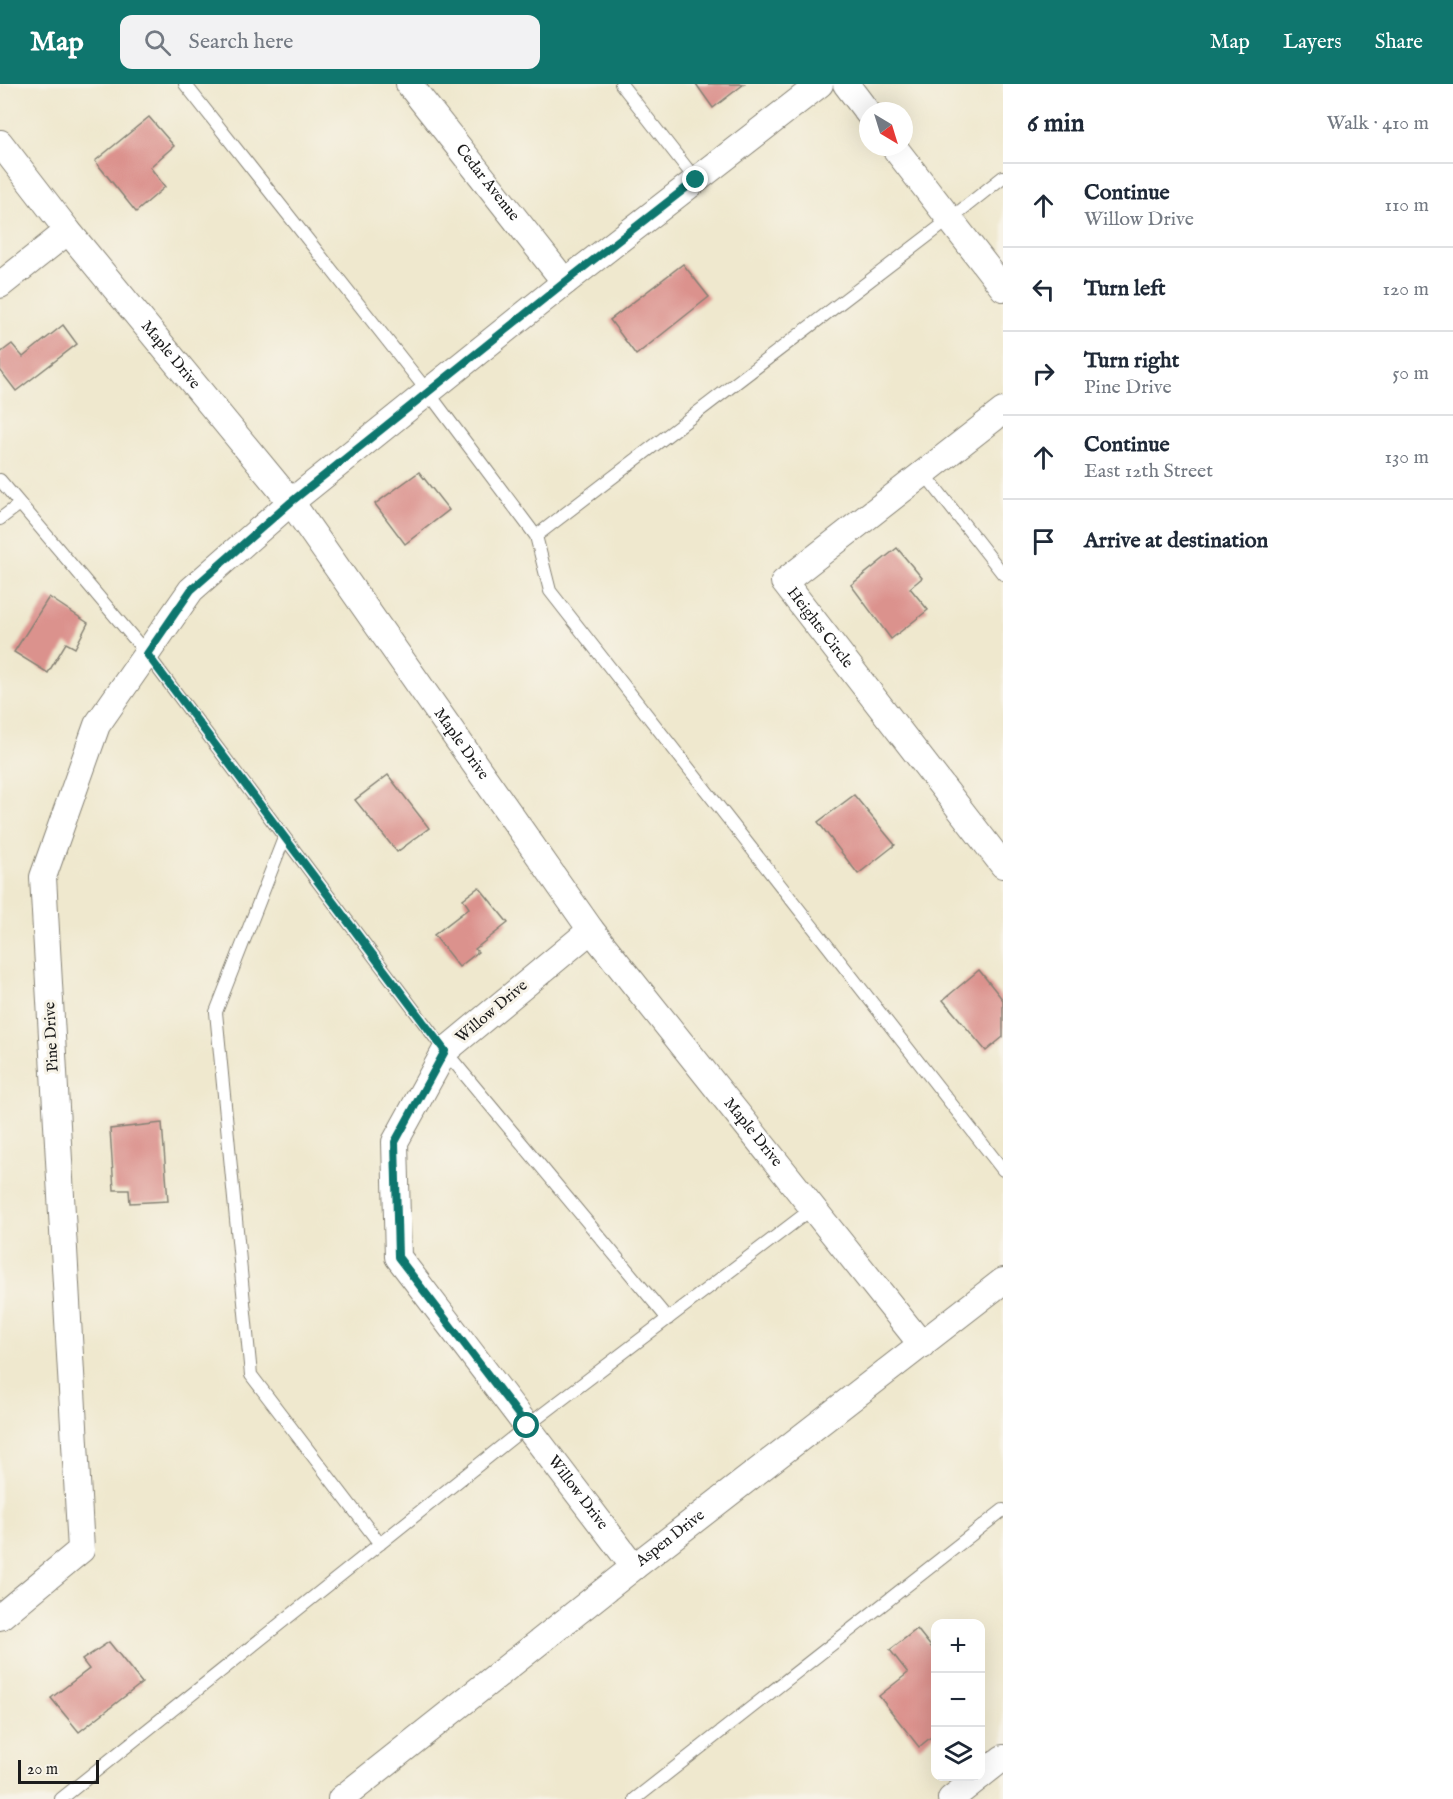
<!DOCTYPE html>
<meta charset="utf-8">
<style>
body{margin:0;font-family:"IM FELL English",serif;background:#f2f2f3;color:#1f2937}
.controls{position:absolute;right:18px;bottom:18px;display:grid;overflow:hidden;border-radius:12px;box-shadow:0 6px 24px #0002}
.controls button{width:54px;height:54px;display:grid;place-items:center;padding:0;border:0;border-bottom:2px solid #e0e1e3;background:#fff;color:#1f2937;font:30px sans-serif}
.compass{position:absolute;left:859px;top:18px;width:54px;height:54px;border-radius:50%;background:#fff;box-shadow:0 6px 24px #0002;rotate:142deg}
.scale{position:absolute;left:18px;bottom:15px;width:81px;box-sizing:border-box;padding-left:6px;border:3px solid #1c1c1c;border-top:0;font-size:16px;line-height:21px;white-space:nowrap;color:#1c1c1c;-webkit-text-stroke:4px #f7f3e8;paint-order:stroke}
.stop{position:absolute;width:18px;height:18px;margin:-14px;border:4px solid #0f766e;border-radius:50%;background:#fff}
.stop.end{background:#0f766e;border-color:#fff;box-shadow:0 2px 6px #0008}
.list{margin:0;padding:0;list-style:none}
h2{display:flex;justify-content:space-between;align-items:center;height:78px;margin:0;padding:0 24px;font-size:26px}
h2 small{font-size:20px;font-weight:400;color:#747a83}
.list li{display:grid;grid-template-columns:39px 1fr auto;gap:18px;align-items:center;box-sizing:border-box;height:84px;padding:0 24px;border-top:2px solid #e0e1e3}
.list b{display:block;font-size:22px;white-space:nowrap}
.list p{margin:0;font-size:20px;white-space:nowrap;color:#747a83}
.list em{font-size:20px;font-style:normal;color:#747a83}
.icon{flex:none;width:33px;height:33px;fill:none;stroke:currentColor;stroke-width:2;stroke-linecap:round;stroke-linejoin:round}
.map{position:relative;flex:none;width:1003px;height:1715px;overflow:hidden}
header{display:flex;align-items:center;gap:36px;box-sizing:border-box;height:84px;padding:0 30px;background:#0f766e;color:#fff}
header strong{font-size:28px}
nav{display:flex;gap:33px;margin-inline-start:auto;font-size:21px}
.search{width:420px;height:54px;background:#f2f2f3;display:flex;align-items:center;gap:15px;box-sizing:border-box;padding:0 21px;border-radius:12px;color:#747a83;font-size:22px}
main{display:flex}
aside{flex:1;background:#fff}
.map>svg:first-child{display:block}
.building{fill:#db928d}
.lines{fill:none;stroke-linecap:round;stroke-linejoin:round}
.lane-casing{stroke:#868275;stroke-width:14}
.street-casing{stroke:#868275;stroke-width:28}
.lane{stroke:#fff;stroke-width:12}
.street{stroke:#fff;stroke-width:26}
.route{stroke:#0f766e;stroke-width:8}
.labels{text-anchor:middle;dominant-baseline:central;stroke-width:6;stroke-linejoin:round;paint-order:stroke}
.street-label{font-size:16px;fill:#1c1c1c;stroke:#f7f3e8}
</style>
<header>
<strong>Map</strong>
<div class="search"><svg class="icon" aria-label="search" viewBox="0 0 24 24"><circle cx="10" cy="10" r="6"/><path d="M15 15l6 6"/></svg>Search here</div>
<nav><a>Map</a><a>Layers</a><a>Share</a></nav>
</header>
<main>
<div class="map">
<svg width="1003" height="1715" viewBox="0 0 1003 1715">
<rect width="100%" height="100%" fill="#f7f3e8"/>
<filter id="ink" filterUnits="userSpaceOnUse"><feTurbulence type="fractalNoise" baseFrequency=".0167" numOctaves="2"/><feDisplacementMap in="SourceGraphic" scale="12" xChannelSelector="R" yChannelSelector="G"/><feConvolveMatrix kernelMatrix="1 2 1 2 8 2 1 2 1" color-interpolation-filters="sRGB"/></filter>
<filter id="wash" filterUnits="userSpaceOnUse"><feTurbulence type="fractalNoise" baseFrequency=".008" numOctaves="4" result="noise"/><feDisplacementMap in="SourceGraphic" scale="24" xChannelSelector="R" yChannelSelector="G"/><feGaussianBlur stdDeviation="1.35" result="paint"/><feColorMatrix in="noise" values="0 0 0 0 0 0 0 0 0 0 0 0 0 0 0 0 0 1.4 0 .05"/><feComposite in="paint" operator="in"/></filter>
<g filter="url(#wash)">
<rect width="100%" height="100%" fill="#efe8ce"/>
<g id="blocks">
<path class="building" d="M 696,0 L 744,0 L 713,24 Z
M 149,33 L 174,62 L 150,83 L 165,103 L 136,128 L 95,77 Z
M 683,180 L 709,213 L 636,271 L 610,236 Z
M 63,241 L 77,260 L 16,307 L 0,286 L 0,269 L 12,260 L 23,273 Z
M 419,388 L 449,426 L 405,460 L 375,420 Z
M 897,464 L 922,494 L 910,504 L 928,526 L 891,555 L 851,501 Z
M 49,513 L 88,539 L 75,564 L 66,559 L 48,589 L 14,568 Z
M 388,691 L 429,744 L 397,768 L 355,716 Z
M 854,711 L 895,761 L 858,790 L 818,738 Z
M 479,803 L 508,839 L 475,865 L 478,868 L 459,883 L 434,851 L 469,824 L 463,815 Z
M 979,886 L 1003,916 L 1003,953 L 986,967 L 943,916 Z
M 162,1039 L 168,1117 L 130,1119 L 129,1106 L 114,1106 L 110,1045 Z
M 917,1545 L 936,1569 L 936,1649 L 919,1663 L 879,1612 L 908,1589 L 890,1566 Z
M 109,1558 L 142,1599 L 79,1648 L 51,1614 L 89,1585 L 82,1576 Z"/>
</g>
</g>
<g filter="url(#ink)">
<use href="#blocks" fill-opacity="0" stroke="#868275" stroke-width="1.5"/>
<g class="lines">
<g class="lane-casing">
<path id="lane" d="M 185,0 L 428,308 L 536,452 L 550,507 L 1003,1086
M 621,0 L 696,96
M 924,389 L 1003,490
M 0,396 L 147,570 L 445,967 L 668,1235
M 0,435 L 20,420
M 536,452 L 950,135 L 1003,93
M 284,754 L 216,928 L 251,1291 L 380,1460
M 61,1715 L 527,1342 L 813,1124
M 635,1715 L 1003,1426"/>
</g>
<g class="street-casing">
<g id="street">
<path id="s1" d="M 409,0 L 565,198"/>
<path d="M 846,0 L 868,29"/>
<path id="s2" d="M 0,59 L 68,147 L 291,418 L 591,846 L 922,1261"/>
<path d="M 894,63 L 1003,204"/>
<path d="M 0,201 L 68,147"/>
<path id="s3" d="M 1003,327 L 784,498 L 1003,781"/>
<path id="s4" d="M 591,846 L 445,967 L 395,1058 L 398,1173 L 634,1483"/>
<path d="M 0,1533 L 81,1466 L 43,793 L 97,641 L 191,506 L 291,418 L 565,198 L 820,0"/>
<path d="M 980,1692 L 1003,1674"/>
<path id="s5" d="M 341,1715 L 634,1483 L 1003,1197"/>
<path d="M 951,1715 L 980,1692"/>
</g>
</g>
<use href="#lane" class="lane"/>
<use href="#street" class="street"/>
</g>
</g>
<g class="lines" filter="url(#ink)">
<path class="route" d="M 527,1342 L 398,1173 L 395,1058 L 445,967 L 147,570 L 191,506 L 291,418 L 565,198 L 696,96"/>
</g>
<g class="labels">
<g class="street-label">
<text stroke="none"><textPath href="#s1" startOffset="126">Cedar Avenue</textPath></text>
<text stroke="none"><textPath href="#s2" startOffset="272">Maple Drive</textPath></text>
<text stroke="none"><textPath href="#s3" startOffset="336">Heights Circle</textPath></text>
<text stroke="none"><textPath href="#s2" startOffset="758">Maple Drive</textPath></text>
<text transform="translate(492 928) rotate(-40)">Willow Drive</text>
<text transform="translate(52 953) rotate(-93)">Pine Drive</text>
<text stroke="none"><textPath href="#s2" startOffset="1244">Maple Drive</textPath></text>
<text stroke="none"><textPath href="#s4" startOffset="705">Willow Drive</textPath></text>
<text stroke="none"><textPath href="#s5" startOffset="420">Aspen Drive</textPath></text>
</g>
</g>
</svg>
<div class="controls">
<button>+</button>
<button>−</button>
<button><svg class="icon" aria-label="layers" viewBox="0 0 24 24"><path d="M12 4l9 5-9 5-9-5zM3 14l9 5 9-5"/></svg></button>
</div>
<svg class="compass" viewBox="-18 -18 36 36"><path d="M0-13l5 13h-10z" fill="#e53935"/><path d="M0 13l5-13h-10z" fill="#747a83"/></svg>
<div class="scale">20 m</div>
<div class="stop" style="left:527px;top:1342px"></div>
<div class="stop end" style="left:696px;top:96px"></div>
</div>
<aside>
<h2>6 min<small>Walk · 410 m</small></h2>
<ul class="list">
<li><svg class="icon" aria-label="ahead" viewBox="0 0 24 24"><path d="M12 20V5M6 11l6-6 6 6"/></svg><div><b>Continue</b><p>Willow Drive</p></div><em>110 m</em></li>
<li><svg class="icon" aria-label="left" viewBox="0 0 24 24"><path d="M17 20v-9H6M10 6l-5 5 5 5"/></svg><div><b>Turn left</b></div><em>120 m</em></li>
<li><svg class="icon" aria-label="right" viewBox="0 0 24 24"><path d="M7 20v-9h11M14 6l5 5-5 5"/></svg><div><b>Turn right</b><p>Pine Drive</p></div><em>50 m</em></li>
<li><svg class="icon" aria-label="ahead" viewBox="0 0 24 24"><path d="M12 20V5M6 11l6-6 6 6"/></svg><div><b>Continue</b><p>East 12th Street</p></div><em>130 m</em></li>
<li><svg class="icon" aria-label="arrive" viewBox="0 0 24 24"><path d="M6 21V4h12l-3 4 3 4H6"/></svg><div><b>Arrive at destination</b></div></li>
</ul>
</aside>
</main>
